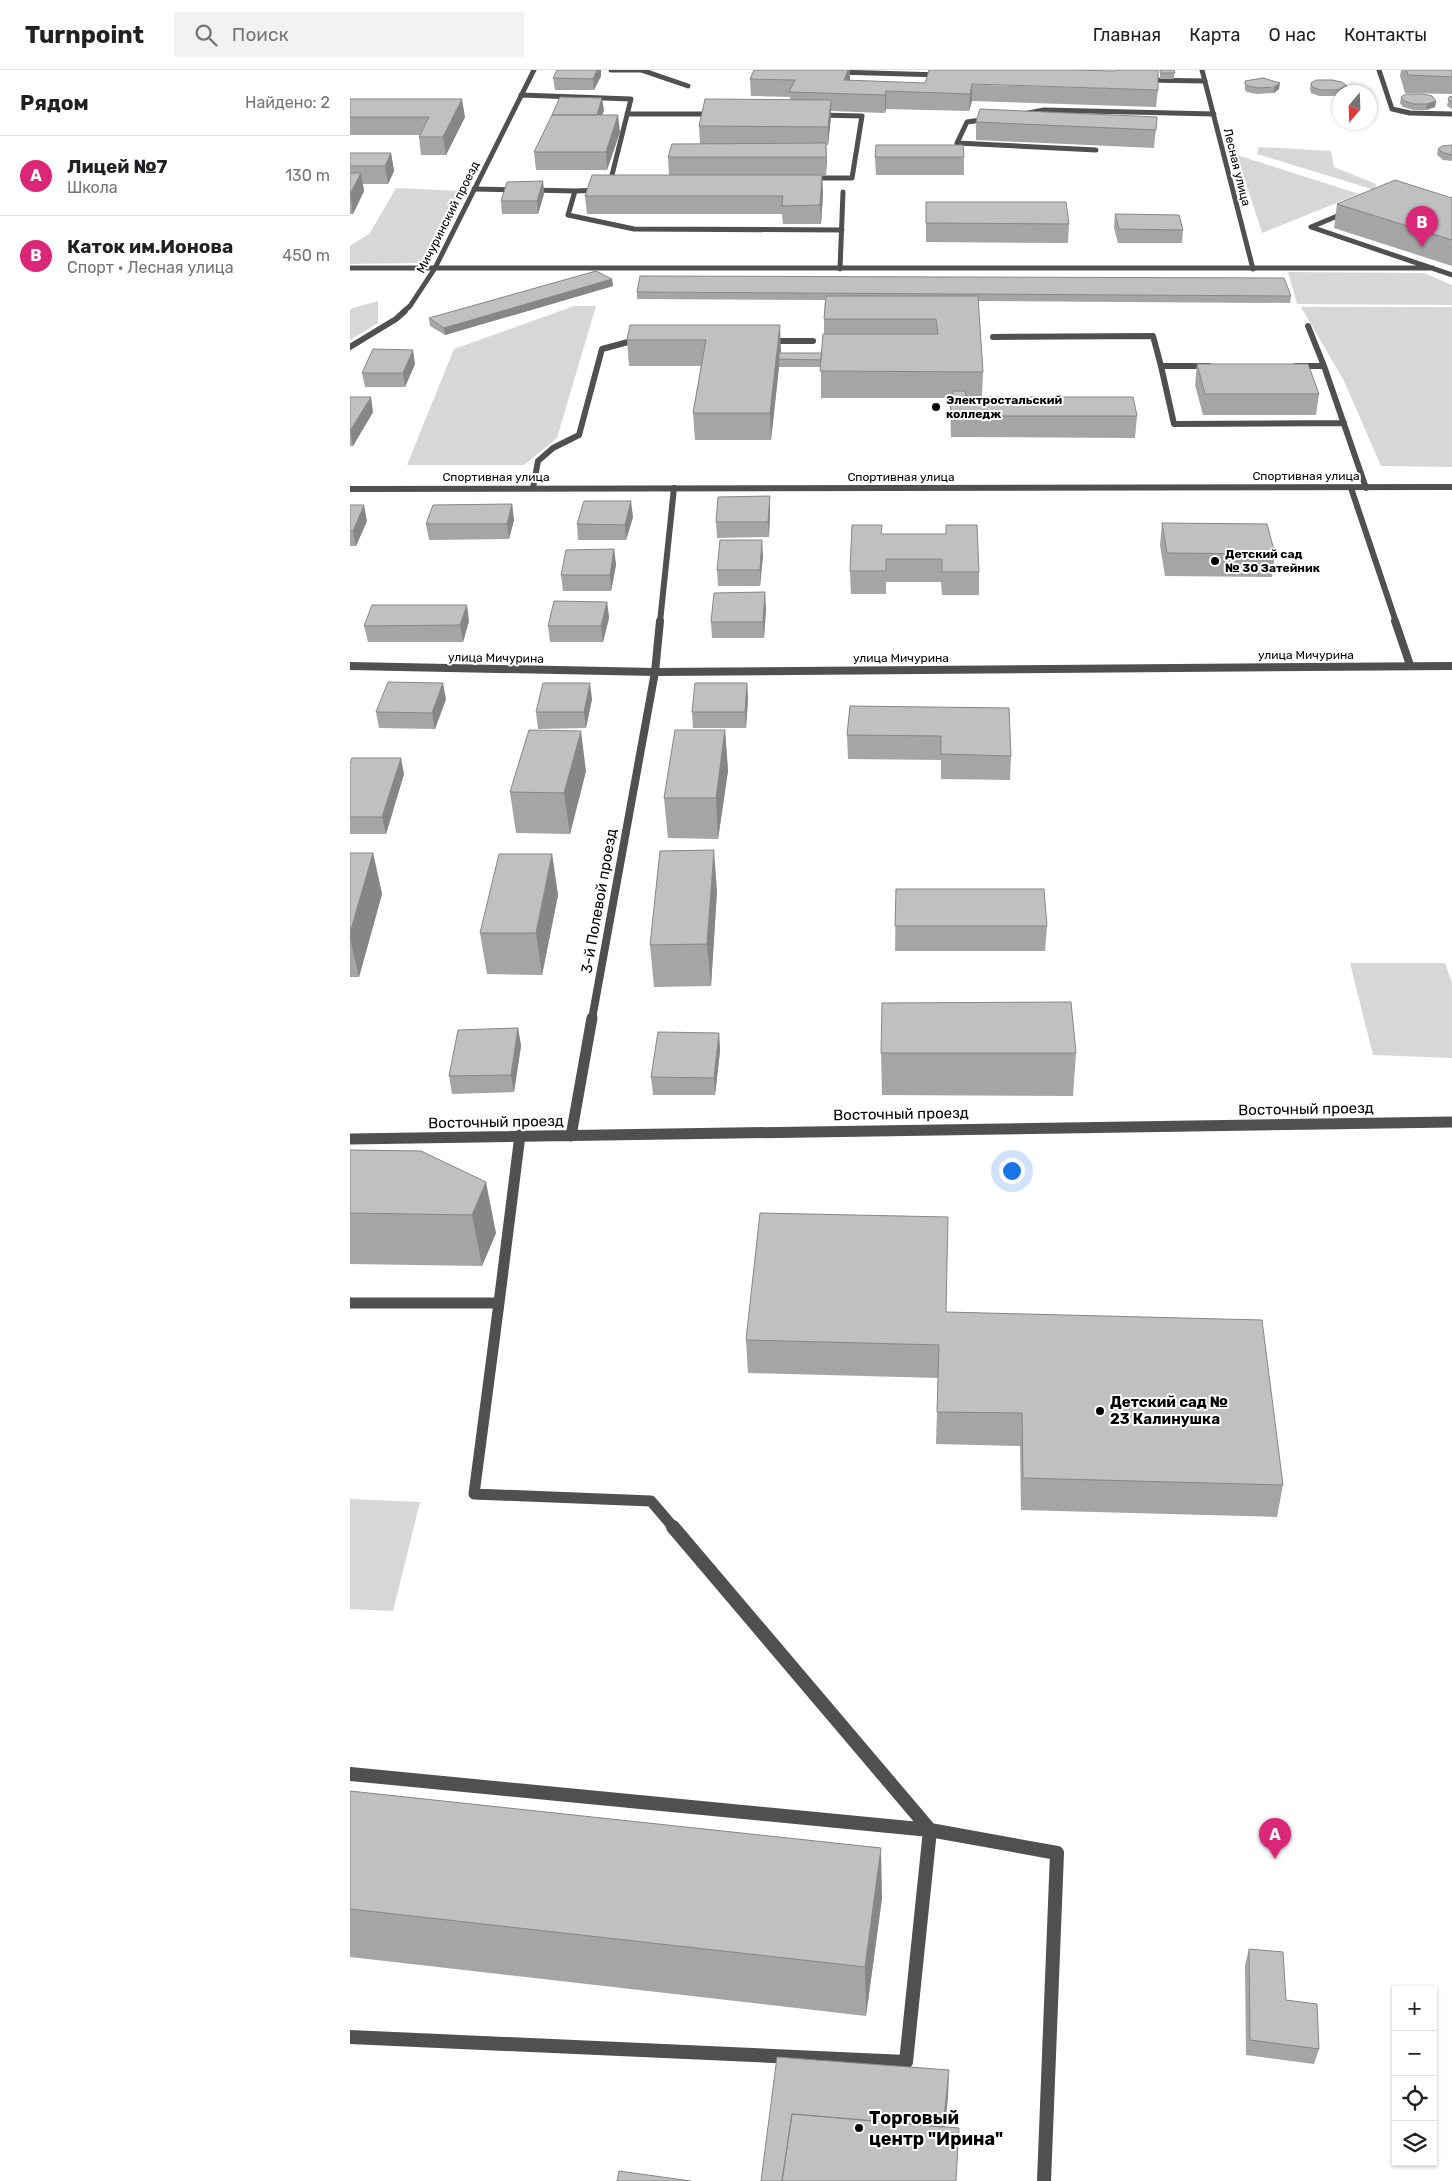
<!DOCTYPE html>
<html lang="ru">
<meta charset="utf-8">
<style>
body{margin:0;font-family:Rubik,sans-serif;background:#f2f2f2;color:#202124}
.controls{position:absolute;right:15px;bottom:15px;display:grid;overflow:hidden;border-radius:0px;box-shadow:0 1px 4px #0004}
.controls button{width:45px;height:45px;display:grid;place-items:center;padding:0;border:0;border-bottom:1px solid #e0e0e0;background:#fff;color:#202124;font:25px sans-serif}
.compass{position:absolute;left:982px;top:15px;width:45px;height:45px;border-radius:50%;background:#fff;box-shadow:0 1px 4px #0004;rotate:199deg}
.you{position:absolute;left:661px;top:1100px;width:18px;height:18px;margin:-12px;border:4px solid #fff;border-radius:50%;background:#1a73e8;box-shadow:0 0 0 8px #1a73e833}
.badge{display:grid;place-items:center;width:32px;height:32px;border-radius:50%;background:#db2777;color:#fff;font-size:16px;font-weight:700}
.pin{position:absolute;translate:-50% -41px;filter:drop-shadow(0 1px 2px #0008)}
.pin::after{content:'';position:absolute;top:26px;width:18px;height:15px;background:inherit;clip-path:polygon(0 0,100% 0,50% 100%)}
.list{margin:0;padding:0;list-style:none}
h2{display:flex;justify-content:space-between;align-items:center;height:65px;margin:0;padding:0 20px;font-size:21px}
h2 small{font-size:16px;font-weight:400;color:#757577}
.list li{display:grid;grid-template-columns:32px 1fr auto;gap:15px;align-items:center;box-sizing:border-box;height:80px;padding:0 20px;border-top:1px solid #e0e0e0}
.list b{display:block;font-size:19px;white-space:nowrap}
.list p{margin:0;font-size:16px;white-space:nowrap;color:#757577}
.list em{font-size:16px;font-style:normal;color:#757577}
.icon{flex:none;width:28px;height:28px;fill:none;stroke:currentColor;stroke-width:2;stroke-linecap:round;stroke-linejoin:round}
.map{position:relative;flex:none;width:1102px;height:2111px;overflow:hidden}
header{display:flex;align-items:center;gap:30px;box-sizing:border-box;height:70px;padding:0 25px;background:#fff;border-bottom:1px solid #e0e0e0}
header strong{font-size:24px}
nav{display:flex;gap:28px;margin-inline-start:auto;font-size:18px}
.search{width:350px;height:45px;background:#f2f2f2;display:flex;align-items:center;gap:12px;box-sizing:border-box;padding:0 18px;border-radius:0px;color:#757577;font-size:19px}
main{display:flex}
aside{flex:1;background:#fff}
.map>svg:first-child{display:block}
.green{fill:#d7d7d7}
.lines{fill:none;stroke-linecap:round;stroke-linejoin:round}
.service-far4{stroke:#505050;stroke-width:5}
.service-far3{stroke:#505050;stroke-width:6}
.service-far2{stroke:#505050;stroke-width:8}
.service-far1{stroke:#505050;stroke-width:11}
.service{stroke:#505050;stroke-width:14}
.minor-far2{stroke:#505050;stroke-width:5}
.minor-far1{stroke:#505050;stroke-width:8}
.minor{stroke:#505050;stroke-width:11}
.tertiary-far1{stroke:#505050;stroke-width:5}
.tertiary{stroke:#505050;stroke-width:6}
.wall{fill:#a5a5a5}
.shaded-wall{fill:#868686}
.building{fill:#c0c0c0;stroke:#868686}
.poi-dot{fill:#000;stroke:#fff;stroke-width:2}
.labels{text-anchor:middle;dominant-baseline:central;stroke-width:4;stroke-linejoin:round;paint-order:stroke}
.far-street-label{font-size:12px;fill:#000;stroke:#fff}
.far-poi-label{font-size:12px;font-weight:bold;fill:#000;stroke:#fff;text-anchor:start}
.street-label{font-size:15px;fill:#000;stroke:#fff}
.poi-label{font-size:15px;font-weight:bold;fill:#000;stroke:#fff;text-anchor:start}
.near-poi-label{font-size:18px;font-weight:bold;fill:#000;stroke:#fff;text-anchor:start}
</style>
<header>
<strong>Turnpoint</strong>
<div class="search"><svg class="icon" aria-label="search" viewBox="0 0 24 24"><circle cx="10" cy="10" r="6"/><path d="M15 15l6 6"/></svg>Поиск</div>
<nav><a>Главная</a><a>Карта</a><a>О нас</a><a>Контакты</a></nav>
</header>
<main>
<aside>
<h2>Рядом<small>Найдено: 2</small></h2>
<ul class="list">
<li><span class="badge">A</span><div><b>Лицей №7</b><p>Школа</p></div><em>130 m</em></li>
<li><span class="badge">B</span><div><b>Каток им.Ионова</b><p>Спорт · Лесная улица</p></div><em>450 m</em></li>
</ul>
</aside>
<div class="map">
<svg width="1102" height="2111" viewBox="0 0 1102 2111">
<rect width="100%" height="100%" fill="#fff"/>
<path class="green" d="M 909,77 L 981,81 L 984,97 L 1026,114 L 1025,120 L 907,84 Z
M 887,85 L 1009,124 L 912,163 Z
M 46,118 L 112,121 L 74,193 L 0,194 L 0,176 L 20,163 Z
M 938,202 L 1074,203 L 1102,215 L 1102,235 L 947,234 Z
M 28,231 L 28,253 L 0,270 L 0,239 Z
M 224,236 L 246,236 L 207,368 L 174,395 L 57,395 L 104,279 Z
M 951,237 L 1102,237 L 1102,397 L 1031,396 L 994,311 Z
M 1000,893 L 1095,893 L 1102,913 L 1102,988 L 1023,985 Z
M 0,1429 L 70,1432 L 43,1541 L 0,1539 Z"/>
<g class="lines">
<path class="service-far4" d="M 261,0 L 291,0 L 338,16
M 1029,0 L 1042,39 L 1060,43 L 1102,44
M 486,2 L 592,5
M 794,10 L 855,11
M 171,25 L 281,29 L 261,109 L 269,109
M 277,44 L 364,44
M 673,44 L 694,40 L 864,44
M 638,49 L 617,52 L 607,73 L 746,80
M 459,108 L 502,108 L 512,46 L 468,45
M 124,119 L 166,120
M 181,120 L 225,121
M 251,120 L 225,121 L 218,145 L 284,159 L 492,160
M 997,142 L 961,157 L 1102,205
M 85,198 L 1083,198
M 490,199 L 493,122"/>
<path class="service-far3" d="M 958,256 L 974,296
M 643,267 L 803,266 L 811,296
M 416,271 L 463,271
M 859,296 L 811,296 L 824,354 L 994,353
M 946,296 L 974,296 L 1016,418
M 183,418 L 188,391 L 203,378 L 229,365 L 252,279 L 278,272 L 289,272
M 1001,418 L 1046,552
M 310,552 L 324,418"/>
<path class="service-far2" d="M 1045,551 L 1060,595
M 305,602 L 310,551"/>
<path class="service-far1" d="M 0,1233 L 149,1233 L 170,1065
M 149,1233 L 124,1424 L 301,1431 L 324,1458"/>
<path class="service" d="M 323,1457 L 580,1760 L 707,1783 L 694,2111
M 0,1704 L 580,1760 L 556,1992 L 0,1967"/>
<path class="minor-far2" d="M 852,0 L 903,199
M 0,198 L 85,198"/>
<path class="minor-far1" d="M 0,596 L 305,602 L 1102,596
M 242,949 L 305,602"/>
<path class="minor" d="M 221,1066 L 242,948
M 0,1069 L 1102,1052"/>
<path class="tertiary-far1" d="M 53,242 L 60,236 L 85,198 L 184,0"/>
<path class="tertiary" d="M 0,277 L 46,249 L 55,241
M 0,419 L 1102,417"/>
</g>
<path class="wall" d="M 810,0 L 824,0 L 824,9 L 810,9 Z
M 1051,0 L 1102,0 L 1102,24 L 1055,23 L 1050,6 Z
M 251,6 L 244,20 L 205,20 L 203,8 Z
M 400,9 L 500,11 L 808,20 L 806,37 L 622,31 L 619,41 L 536,39 L 535,43 L 481,41 L 481,47 L 478,75 L 476,75 L 476,106 L 472,106 L 473,124 L 471,154 L 433,154 L 432,144 L 237,144 L 235,126 L 319,105 L 318,87 L 350,74 L 349,56 L 440,30 L 440,27 L 401,26 Z
M 895,11 L 929,19 L 924,23 L 907,24 L 897,22 L 895,20 Z
M 961,13 L 996,22 L 990,22 L 987,26 L 969,26 L 961,23 L 960,19 Z
M 1102,26 L 1102,39 L 1097,36 L 1099,27 Z
M 1051,27 L 1086,31 L 1085,37 L 1076,40 L 1063,40 L 1053,37 L 1050,33 Z
M 0,29 L 115,47 L 96,85 L 71,85 L 69,67 L 70,65 L 0,65 Z
M 254,40 L 252,45 L 270,62 L 257,100 L 186,100 L 184,82 Z
M 807,47 L 804,78 L 626,70 L 626,52 Z
M 1102,75 L 1102,91 L 1093,90 L 1087,85 L 1088,79 Z
M 0,83 L 41,83 L 44,101 L 38,114 L 13,114 L 14,121 L 3,144 L 0,144 Z
M 525,87 L 614,87 L 614,105 L 526,105 Z
M 193,111 L 194,124 L 188,144 L 152,144 L 151,131 Z
M 1102,128 L 1102,196 L 984,158 L 987,134 Z
M 576,132 L 719,154 L 718,173 L 576,172 Z
M 765,144 L 833,160 L 832,173 L 768,173 L 764,158 Z
M 262,209 L 263,216 L 95,265 L 80,256 L 79,248 Z
M 287,222 L 941,226 L 940,233 L 628,231 L 633,302 L 632,327 L 787,346 L 785,368 L 601,367 L 600,328 L 471,328 L 471,297 L 429,297 L 421,370 L 345,370 L 343,343 L 351,296 L 279,296 L 277,270 L 430,255 L 430,283 L 472,283 L 474,264 L 474,249 L 475,230 L 287,229 Z
M 65,294 L 55,317 L 15,317 L 12,303 Z
M 847,294 L 969,324 L 966,345 L 853,345 L 845,315 Z
M 0,327 L 23,342 L 3,376 L 0,376 Z
M 420,426 L 420,442 L 419,467 L 367,468 L 366,452 Z
M 162,434 L 164,450 L 159,469 L 79,470 L 76,454 Z
M 0,435 L 17,451 L 6,476 L 0,476 Z
M 283,447 L 276,470 L 228,470 L 227,454 Z
M 812,453 L 925,484 L 922,507 L 815,506 L 810,475 Z
M 596,455 L 629,502 L 629,525 L 592,525 L 591,512 L 536,512 L 536,524 L 501,524 L 500,501 L 532,464 L 596,464 Z
M 264,479 L 266,495 L 261,521 L 213,521 L 211,505 Z
M 413,485 L 410,516 L 368,516 L 367,500 Z
M 257,532 L 259,548 L 253,572 L 200,572 L 198,556 Z
M 416,538 L 414,568 L 362,568 L 361,552 Z
M 119,551 L 113,572 L 18,572 L 14,556 Z
M 397,613 L 398,629 L 396,658 L 343,658 L 342,642 Z
M 96,629 L 85,659 L 29,658 L 26,642 Z
M 242,629 L 236,658 L 188,659 L 186,642 Z
M 500,636 L 661,686 L 660,710 L 591,709 L 591,690 L 498,689 L 497,665 Z
M 375,660 L 378,701 L 368,769 L 318,768 L 314,728 Z
M 0,694 L 54,704 L 36,764 L 0,764 Z
M 236,701 L 220,764 L 166,763 L 160,722 Z
M 0,783 L 23,783 L 32,824 L 9,907 L 0,907 Z
M 202,784 L 208,825 L 192,905 L 137,904 L 130,863 Z
M 546,819 L 697,856 L 695,881 L 545,881 Z
M 367,821 L 361,916 L 304,917 L 300,875 Z
M 168,958 L 171,976 L 164,1022 L 102,1024 L 99,1006 Z
M 369,963 L 370,981 L 365,1025 L 303,1025 L 301,1007 Z
M 531,983 L 726,983 L 723,1026 L 532,1025 Z
M 0,1080 L 71,1081 L 146,1163 L 132,1196 L 0,1194 Z
M 596,1242 L 933,1415 L 927,1447 L 671,1440 L 670,1376 L 586,1374 L 588,1308 L 398,1303 L 396,1270 Z
M 0,1721 L 532,1828 L 516,1946 L 0,1887 Z
M 899,1879 L 936,1930 L 969,1979 L 964,1994 L 896,1985 L 895,1895 Z"/>
<path class="shaded-wall" d="M 247,0 L 251,0 L 251,6 L 244,20 L 243,9 Z
M 498,0 L 500,0 L 500,14 L 494,10 Z
M 930,13 L 929,19 L 924,23 L 924,17 Z
M 622,14 L 622,31 L 619,41 L 620,24 Z
M 997,16 L 996,22 L 990,22 L 990,25 L 987,26 L 988,20 Z
M 536,21 L 536,39 L 535,43 L 535,25 Z
M 252,28 L 254,40 L 246,61 L 245,49 Z
M 112,29 L 115,47 L 96,85 L 93,67 Z
M 481,30 L 481,47 L 478,75 L 478,57 Z
M 1086,31 L 1085,37 L 1076,40 L 1077,34 Z
M 268,45 L 270,62 L 257,100 L 256,82 Z
M 476,73 L 477,91 L 476,106 Z
M 41,83 L 44,101 L 38,114 L 35,96 Z
M 11,103 L 14,121 L 3,144 L 0,124 Z
M 472,105 L 473,124 L 471,154 L 470,135 Z
M 193,111 L 194,124 L 188,144 L 187,131 Z
M 262,209 L 263,216 L 95,265 L 94,258 Z
M 430,255 L 431,281 L 430,289 L 429,289 L 429,297 L 421,370 L 420,343 Z
M 63,280 L 65,294 L 55,317 L 53,303 Z
M 21,327 L 23,342 L 3,376 L 0,361 Z
M 420,426 L 420,442 L 419,467 L 418,452 Z
M 281,431 L 283,447 L 276,470 L 275,455 Z
M 162,434 L 164,450 L 159,469 L 157,454 Z
M 14,435 L 17,451 L 6,476 L 3,461 Z
M 412,470 L 413,485 L 410,516 L 410,500 Z
M 264,479 L 266,495 L 261,521 L 260,505 Z
M 415,522 L 416,538 L 414,568 L 413,552 Z
M 257,532 L 259,548 L 253,572 L 251,556 Z
M 117,535 L 119,551 L 113,572 L 110,555 Z
M 93,613 L 96,629 L 85,659 L 82,643 Z
M 240,613 L 242,629 L 236,658 L 234,642 Z
M 397,613 L 398,629 L 396,658 L 395,642 Z
M 375,660 L 378,701 L 368,769 L 366,728 Z
M 231,661 L 236,701 L 220,764 L 214,723 Z
M 51,688 L 54,704 L 36,764 L 32,747 Z
M 364,780 L 367,821 L 361,916 L 357,874 Z
M 23,783 L 32,824 L 9,907 L 0,869 L 0,863 Z
M 202,784 L 208,825 L 192,905 L 186,863 Z
M 168,958 L 171,976 L 164,1022 L 161,1005 Z
M 369,963 L 370,981 L 365,1025 L 364,1008 Z
M 136,1112 L 146,1163 L 132,1196 L 122,1145 Z
M 531,1778 L 532,1828 L 516,1946 L 515,1897 Z
M 599,2000 L 598,2028 L 590,2102 L 591,2075 Z"/>
<path class="building" d="M 207,0 L 247,0 L 243,9 L 203,8 Z
M 404,0 L 498,0 L 494,10 L 575,13 L 579,0 L 722,0 L 765,1 L 765,0 L 808,0 L 808,20 L 622,14 L 620,24 L 536,21 L 535,25 L 439,22 L 445,10 L 400,9 Z
M 810,0 L 824,0 L 825,3 L 810,3 Z
M 1056,0 L 1102,0 L 1102,7 L 1058,5 Z
M 913,8 L 930,13 L 924,17 L 908,18 L 898,16 L 895,14 L 895,11 Z
M 966,10 L 982,10 L 992,12 L 997,16 L 988,20 L 970,20 L 962,17 L 961,13 Z
M 1056,24 L 1073,24 L 1082,26 L 1086,31 L 1077,34 L 1064,34 L 1054,31 L 1051,27 Z
M 1102,26 L 1102,32 L 1098,30 L 1099,27 Z
M 210,27 L 252,28 L 247,45 L 202,45 Z
M 0,29 L 112,29 L 93,67 L 69,67 L 79,47 L 0,47 Z
M 355,29 L 481,30 L 478,57 L 349,56 Z
M 630,39 L 807,47 L 806,60 L 626,52 Z
M 202,45 L 268,45 L 256,82 L 184,82 Z
M 476,73 L 476,87 L 318,87 L 322,74 Z
M 526,75 L 613,75 L 614,87 L 525,87 Z
M 1102,75 L 1102,85 L 1094,83 L 1088,79 L 1092,76 Z
M 0,83 L 41,83 L 35,96 L 0,96 Z
M 0,103 L 11,103 L 0,124 Z
M 242,105 L 472,105 L 470,135 L 432,136 L 433,126 L 235,126 Z
M 1045,110 L 1102,128 L 1102,170 L 987,134 Z
M 193,111 L 187,131 L 151,131 L 157,112 Z
M 576,132 L 716,132 L 719,154 L 576,153 Z
M 765,144 L 829,145 L 833,160 L 769,159 Z
M 246,201 L 262,209 L 94,258 L 79,248 Z
M 290,206 L 934,208 L 941,226 L 287,222 Z
M 476,226 L 628,226 L 633,302 L 470,301 L 473,264 L 588,264 L 586,249 L 474,249 Z
M 280,255 L 430,255 L 420,343 L 343,343 L 356,270 L 277,270 Z
M 23,279 L 63,280 L 53,303 L 12,303 Z
M 429,283 L 472,283 L 471,290 L 429,289 Z
M 847,294 L 958,294 L 969,324 L 855,324 Z
M 603,321 L 615,321 L 616,327 L 603,327 Z
M 0,327 L 21,327 L 0,361 Z
M 600,327 L 783,327 L 787,346 L 601,346 Z
M 420,426 L 418,452 L 366,452 L 368,427 Z
M 234,431 L 281,431 L 275,455 L 227,454 Z
M 162,434 L 157,454 L 76,454 L 83,435 Z
M 0,435 L 14,435 L 3,461 L 0,461 Z
M 812,453 L 917,454 L 925,484 L 817,483 Z
M 502,455 L 532,455 L 531,464 L 596,464 L 596,455 L 627,455 L 629,502 L 592,502 L 592,489 L 536,489 L 536,501 L 500,501 Z
M 370,470 L 412,470 L 410,500 L 367,500 Z
M 264,479 L 260,505 L 211,505 L 216,480 Z
M 415,522 L 413,552 L 361,552 L 364,523 Z
M 204,531 L 257,532 L 251,556 L 198,556 Z
M 22,535 L 117,535 L 110,555 L 14,556 Z
M 38,612 L 93,613 L 82,643 L 26,642 Z
M 193,613 L 240,613 L 234,642 L 186,642 Z
M 345,613 L 397,613 L 395,642 L 342,642 Z
M 500,636 L 659,638 L 661,686 L 591,684 L 591,666 L 497,665 Z
M 179,660 L 231,661 L 214,723 L 160,722 Z
M 325,660 L 375,660 L 366,728 L 314,728 Z
M 2,688 L 51,688 L 32,747 L 0,747 L 0,694 Z
M 364,780 L 357,874 L 300,875 L 310,781 Z
M 0,783 L 23,783 L 0,863 Z
M 149,784 L 202,784 L 186,863 L 130,863 Z
M 546,819 L 694,819 L 697,856 L 545,856 Z
M 721,932 L 726,983 L 531,983 L 532,933 Z
M 168,958 L 161,1005 L 99,1006 L 108,960 Z
M 308,962 L 369,963 L 364,1008 L 301,1007 Z
M 0,1080 L 71,1081 L 136,1112 L 122,1145 L 0,1143 Z
M 410,1143 L 598,1147 L 596,1242 L 912,1250 L 933,1415 L 673,1408 L 672,1343 L 587,1342 L 589,1275 L 396,1270 Z
M 0,1721 L 531,1778 L 515,1897 L 0,1839 Z
M 899,1879 L 933,1882 L 936,1930 L 967,1934 L 969,1979 L 900,1970 Z
M 427,1987 L 599,2000 L 593,2057 L 442,2044 L 432,2111 L 411,2111 Z
M 442,2044 L 609,2058 L 606,2111 L 432,2111 Z
M 269,2101 L 341,2111 L 267,2111 Z"/>
<g class="poi-dot">
<circle cx="586" cy="337" r="5"/>
<circle cx="865" cy="491" r="5"/>
<circle cx="750" cy="1341" r="5"/>
<circle cx="509" cy="2058" r="5"/>
</g>
<g class="labels">
<g class="far-street-label">
<text transform="translate(887 97) rotate(76)">Лесная улица</text>
<text transform="translate(98 147) rotate(-63)">Мичуринский проезд</text>
<text x="956" y="406">Спортивная улица</text>
<text x="146" y="407">Спортивная улица</text>
<text x="551" y="407">Спортивная улица</text>
<text x="956" y="585">улица Мичурина</text>
<text transform="translate(146 588) rotate(1)">улица Мичурина</text>
<text x="551" y="588">улица Мичурина</text>
</g>
<g class="far-poi-label">
<text x="596" y="330">Электростальский<tspan x="596" dy="14">колледж</tspan></text>
<text x="875" y="484">Детский сад<tspan x="875" dy="14">№ 30 Затейник</tspan></text>
</g>
<g class="street-label">
<text transform="translate(249 831) rotate(-80)">3-й Полевой проезд</text>
<text transform="translate(956 1039) rotate(-1)">Восточный проезд</text>
<text transform="translate(551 1044) rotate(-1)">Восточный проезд</text>
<text transform="translate(146 1052) rotate(-1)">Восточный проезд</text>
</g>
<g class="poi-label">
<text x="760" y="1332">Детский сад №<tspan x="760" dy="17">23 Калинушка</tspan></text>
</g>
<g class="near-poi-label">
<text x="519" y="2048">Торговый<tspan x="519" dy="21">центр "Ирина"</tspan></text>
</g>
</g>
</svg>
<div class="controls">
<button>+</button>
<button>−</button>
<button><svg class="icon" aria-label="locate" viewBox="0 0 24 24"><circle cx="12" cy="12" r="6"/><path d="M12 2v4M12 18v4M2 12h4M18 12h4"/></svg></button>
<button><svg class="icon" aria-label="layers" viewBox="0 0 24 24"><path d="M12 4l9 5-9 5-9-5zM3 14l9 5 9-5"/></svg></button>
</div>
<svg class="compass" viewBox="-18 -18 36 36"><path d="M0-13l5 13h-10z" fill="#e53935"/><path d="M0 13l5-13h-10z" fill="#757577"/></svg>
<div class="you"></div>
<div class="pin badge" style="left:925px;top:1789px">A</div>
<div class="pin badge" style="left:1072px;top:177px">B</div>
</div>
</main>
